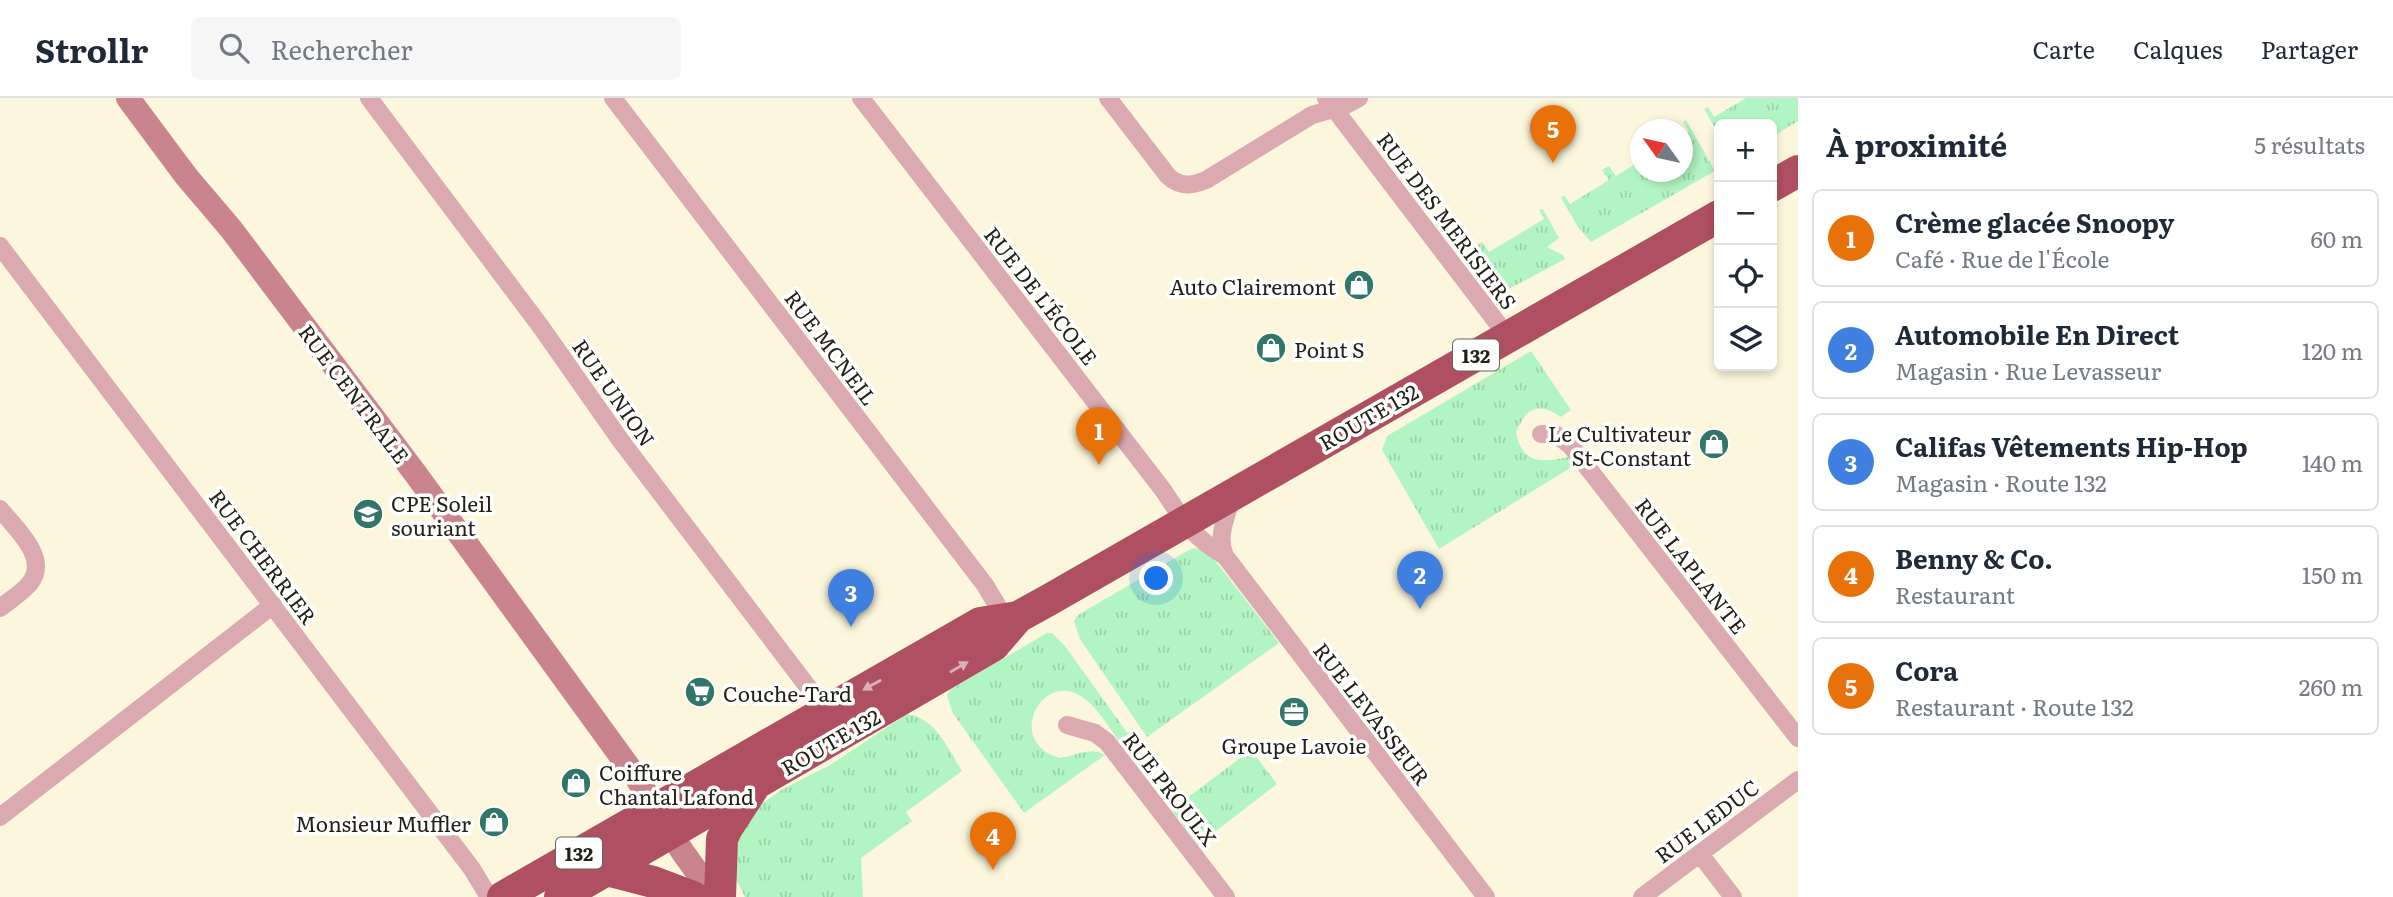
<!DOCTYPE html>
<html lang="fr">
<meta charset="utf-8">
<style>
body{margin:0;font-family:Literata,serif;background:#f6f6f7;color:#1f2937}
.controls{position:absolute;right:21px;top:21px;display:grid;overflow:hidden;border-radius:10px;box-shadow:0 4px 10px #0003}
.controls button{width:63px;height:63px;display:grid;place-items:center;padding:0;border:0;border-bottom:2px solid #e0e1e3;background:#fff;color:#1f2937;font:35px sans-serif}
.compass{position:absolute;left:1630px;top:21px;width:63px;height:63px;border-radius:50%;background:#fff;box-shadow:0 4px 10px #0003;rotate:303deg}
.you{position:absolute;left:1157px;top:481px;width:24px;height:24px;margin:-18px;border:5px solid #fff;border-radius:50%;background:#1a73e8;box-shadow:0 0 0 10px #1a73e833}
.badge{display:grid;place-items:center;width:46px;height:46px;border-radius:50%;background:#111827;color:#fff;font-size:23px;font-weight:700}
.pin{position:absolute;translate:-50% -58px;filter:drop-shadow(0 2px 4px #0008)}
.pin::after{content:'';position:absolute;top:37px;width:24px;height:21px;background:inherit;clip-path:polygon(0 0,100% 0,50% 100%)}
.list{margin:0;padding:0;list-style:none}
h2{display:flex;justify-content:space-between;align-items:center;height:91px;margin:0;padding:0 28px;font-size:30px}
h2 small{font-size:23px;font-weight:400;color:#747a83}
.list li{display:grid;grid-template-columns:46px 1fr auto;gap:21px;align-items:center;box-sizing:border-box;height:98px;margin:0 14px 14px;padding:0 14px;border:2px solid #e0e1e3;border-radius:10px}
.list b{display:block;font-size:26px;white-space:nowrap}
.list p{margin:0;font-size:23px;white-space:nowrap;color:#747a83}
.list em{font-size:23px;font-style:normal;color:#747a83}
.icon{flex:none;width:38px;height:38px;fill:none;stroke:currentColor;stroke-width:2;stroke-linecap:round;stroke-linejoin:round}
.map{position:relative;flex:none;width:1798px;height:799px;overflow:hidden}
header{display:flex;align-items:center;gap:42px;box-sizing:border-box;height:98px;padding:0 35px;background:#fff;border-bottom:2px solid #e0e1e3}
header strong{font-size:33px}
nav{display:flex;gap:38px;margin-inline-start:auto;font-size:24px}
.search{width:490px;height:63px;background:#f6f6f7;display:flex;align-items:center;gap:18px;box-sizing:border-box;padding:0 24px;border-radius:10px;color:#747a83;font-size:26px}
main{display:flex}
aside{flex:1;background:#fff}
.map>svg:first-child{display:block}
.grass{fill:url(#grass-tufts)}
.lines{fill:none;stroke-linecap:round;stroke-linejoin:round}
.street{stroke:#daaab0;stroke-width:18}
.secondary{stroke:#ca848e;stroke-width:24}
.highway{stroke:#af4f62;stroke-width:32}
.oneway{fill:#dbb0b8}
.labels{text-anchor:middle;dominant-baseline:central;stroke-width:7;stroke-linejoin:round;paint-order:stroke}
.shield{fill:#fff;stroke:#65645d;stroke-width:2}
.shield-label{font-size:19px;font-weight:bold;fill:#232117}
.street-label{font-size:21px;fill:#232117;stroke:#fff}
.poi-label{font-size:21px;fill:#232117;stroke:#fff;text-anchor:start}
</style>
<header>
<strong>Strollr</strong>
<div class="search"><svg class="icon" aria-label="search" viewBox="0 0 24 24"><circle cx="10" cy="10" r="6"/><path d="M15 15l6 6"/></svg>Rechercher</div>
<nav><a>Carte</a><a>Calques</a><a>Partager</a></nav>
</header>
<main>
<div class="map">
<svg width="1798" height="799" viewBox="0 0 1798 799">
<defs>
<pattern id="grass-tufts" width="24" height="20" patternUnits="userSpaceOnUse" patternTransform="scale(1.75)"><rect width="24" height="20" fill="#b2f5c2"/><path d="M3 7l-1-3M5 7V3M7 7l1-3M15 17l-1-3M17 17v-4M19 17l1-3" fill="none" stroke="#99d2a6"/></pattern>
</defs>
<rect width="100%" height="100%" fill="#fcf7dc"/>
<path class="grass" d="M 1746,0 L 1798,0 L 1798,23 L 1772,39 L 1772,26 L 1719,26 L 1719,37 L 1704,11 L 1708,9 L 1714,19 Z
M 1686,22 L 1715,73 L 1591,144 L 1578,129 L 1561,100 L 1564,97 L 1570,106 L 1609,82 L 1602,72 L 1609,68 L 1616,78 L 1640,63 L 1640,74 L 1682,74 L 1683,38 L 1689,34 L 1683,24 Z
M 1448,110 L 1451,112 L 1445,117 L 1472,151 L 1482,144 L 1489,154 L 1544,121 L 1539,112 L 1543,111 L 1559,140 L 1547,149 L 1563,157 L 1565,161 L 1492,200 L 1432,122 Z
M 1531,253 L 1571,312 L 1561,319 C 1538,304 1527,309 1516,334 C 1522,366 1541,365 1568,359 L 1575,367 L 1439,451 L 1382,352 L 1387,338 Z
M 1194,450 L 1204,452 L 1210,456 L 1279,545 L 1147,639 L 1080,541 L 1074,523 L 1078,517 L 1187,453 Z
M 1047,535 L 1052,535 L 1065,548 L 1136,647 L 1126,653 C 1114,637 1098,609 1082,599 C 1043,571 1003,644 1060,660 C 1077,658 1089,648 1105,657 L 1024,715 L 952,614 L 947,597 L 950,592 Z
M 907,616 C 936,620 948,651 962,673 L 906,714 L 912,723 L 861,760 L 863,799 L 745,799 L 736,781 L 733,736 L 757,709 L 781,692 L 830,667 Z
M 1251,652 L 1277,686 L 1198,747 L 1171,712 Z"/>
<g class="lines">
<path class="street" d="M 369,0 L 541,229 L 621,343 L 814,597 L 824,614
M 613,0 L 985,487 L 1008,525
M 861,0 L 1163,392 C 1184,423 1191,438 1225,458
M 1108,0 L 1168,78 C 1179,89 1192,88 1206,82 L 1312,17 L 1344,8 L 1359,0
M 1326,0 L 1508,239
M 0,148 L 419,701 L 472,771 L 489,799
M 1541,336 L 1555,336 L 1570,347 L 1798,640
M 1233,397 C 1227,416 1216,439 1225,458 L 1486,799
M 0,411 C 15,430 50,460 30,485 C 22,495 10,502 0,510
M 1067,627 L 1095,635 L 1107,644 L 1226,799
M 0,719 L 273,507
M 1700,756 L 1733,799
M 1642,799 L 1798,682"/>
<path class="secondary" d="M 128,0 L 186,78 L 231,131 L 415,375 L 636,679 L 682,753 L 715,799"/>
<path class="highway" d="M 1772,88 L 1798,73
M 607,772 L 653,784 L 693,799
M 503,799 L 980,525 L 1018,519 L 1047,503 L 1719,118
M 560,799 L 993,548 L 1018,519
M 720,799 L 722,741 L 727,730 L 753,690"/>
</g>
<defs><path id="oneway-solid" d="M-6-.8H1V-3.2L6.5 0L1 3.2V.8H-6Z" transform="scale(1.75)"/></defs>
<g class="oneway">
<use href="#oneway-solid" transform="translate(959 569) rotate(-30)"/>
<use href="#oneway-solid" transform="translate(872 587) rotate(151)"/>
</g>
<defs>
<g id="shop-disc" transform="scale(1.575)"><circle r="9.5" fill="#32766a" stroke="#fff"/><path d="M-5-2.5h2.3a2.7 3.5 0 0 1 5.4 0H5L5.5 6h-11ZM-1.5-2.5h3a1.5 2.3 0 0 0-3 0Z" fill="#fff"/></g>
<g id="school-disc" transform="scale(1.575)"><circle r="9.5" fill="#32766a" stroke="#fff"/><path d="M0-5L7-2L0 1L-7-2ZM-4 1L0 2.5L4 1V4Q0 6-4 4Z" fill="#fff"/></g>
<g id="supermarket-disc" transform="scale(1.575)"><circle r="9.5" fill="#32766a" stroke="#fff"/><path d="M-6-5.5h2.5l.6 2H6L4.5 2H-2.5L-4.4-4H-6ZM-1.5 3.2a1.3 1.3 0 1 0 .1 0ZM3 3.2a1.3 1.3 0 1 0 .1 0Z" fill="#fff"/></g>
<g id="office-disc" transform="scale(1.575)"><circle r="9.5" fill="#32766a" stroke="#fff"/><path d="M-6-3h4V-5.5h4V-3h4V5H-6ZM-1-4.5V-3h2v-1.5ZM-6 0V1H6V0Z" fill="#fff"/></g>
</defs>
<g fill-rule="evenodd">
<use href="#shop-disc" x="1359" y="187"/>
<use href="#shop-disc" x="1271" y="250"/>
<use href="#shop-disc" x="1714" y="346"/>
<use href="#school-disc" x="368" y="416"/>
<use href="#supermarket-disc" x="700" y="594"/>
<use href="#office-disc" x="1294" y="614"/>
<use href="#shop-disc" x="576" y="685"/>
<use href="#shop-disc" x="494" y="724"/>
</g>
<g class="labels">
<g class="shield">
<rect x="1453" y="241.5" width="46" height="31" rx="5"/>
<rect x="556" y="739.5" width="46" height="31" rx="5"/>
</g>
<g class="shield-label">
<text x="1476" y="257">132</text>
<text x="579" y="755">132</text>
</g>
<g class="street-label">
<text transform="translate(1448 122) rotate(53)">RUE DES MERISIERS</text>
<text transform="translate(1042 197) rotate(52)">RUE DE L'ÉCOLE</text>
<text transform="translate(832 249) rotate(53)">RUE MCNEIL</text>
<text transform="translate(615 294) rotate(55)">RUE UNION</text>
<text transform="translate(355 295) rotate(53)">RUE CENTRALE</text>
<text transform="translate(1368 318) rotate(-30)">ROUTE 132</text>
<text transform="translate(264 458) rotate(53)">RUE CHERRIER</text>
<text transform="translate(1692 467) rotate(52)">RUE LAPLANTE</text>
<text transform="translate(1373 615) rotate(52)">RUE LEVASSEUR</text>
<text transform="translate(830 643) rotate(-30)">ROUTE 132</text>
<text transform="translate(1171 690) rotate(52)">RUE PROULX</text>
<text transform="translate(1706 722) rotate(-37)">RUE LEDUC</text>
</g>
<g class="poi-label">
<text x="1336" y="187" text-anchor="end">Auto Clairemont</text>
<text x="1294" y="250">Point S</text>
<text x="1691" y="334" text-anchor="end">Le Cultivateur<tspan x="1691" dy="24">St-Constant</tspan></text>
<text x="391" y="404">CPE Soleil<tspan x="391" dy="24">souriant</tspan></text>
<text x="723" y="594">Couche-Tard</text>
<text x="1294" y="646" text-anchor="middle">Groupe Lavoie</text>
<text x="599" y="673">Coiffure<tspan x="599" dy="24">Chantal Lafond</tspan></text>
<text x="471" y="724" text-anchor="end">Monsieur Muffler</text>
</g>
</g>
</svg>
<div class="controls">
<button>+</button>
<button>−</button>
<button><svg class="icon" aria-label="locate" viewBox="0 0 24 24"><circle cx="12" cy="12" r="6"/><path d="M12 2v4M12 18v4M2 12h4M18 12h4"/></svg></button>
<button><svg class="icon" aria-label="layers" viewBox="0 0 24 24"><path d="M12 4l9 5-9 5-9-5zM3 14l9 5 9-5"/></svg></button>
</div>
<svg class="compass" viewBox="-18 -18 36 36"><path d="M0-13l5 13h-10z" fill="#e53935"/><path d="M0 13l5-13h-10z" fill="#747a83"/></svg>
<div class="you"></div>
<div class="pin badge" style="left:1099px;top:367px;background:#e8710a">1</div>
<div class="pin badge" style="left:1420px;top:511px;background:#3f7fe0">2</div>
<div class="pin badge" style="left:851px;top:529px;background:#3f7fe0">3</div>
<div class="pin badge" style="left:993px;top:772px;background:#e8710a">4</div>
<div class="pin badge" style="left:1553px;top:65px;background:#e8710a">5</div>
</div>
<aside>
<h2>À proximité<small>5 résultats</small></h2>
<ul class="list">
<li><span class="badge" style="background:#e8710a">1</span><div><b>Crème glacée Snoopy</b><p>Café · Rue de l'École</p></div><em>60 m</em></li>
<li><span class="badge" style="background:#3f7fe0">2</span><div><b>Automobile En Direct</b><p>Magasin · Rue Levasseur</p></div><em>120 m</em></li>
<li><span class="badge" style="background:#3f7fe0">3</span><div><b>Califas Vêtements Hip-Hop</b><p>Magasin · Route 132</p></div><em>140 m</em></li>
<li><span class="badge" style="background:#e8710a">4</span><div><b>Benny &amp; Co.</b><p>Restaurant</p></div><em>150 m</em></li>
<li><span class="badge" style="background:#e8710a">5</span><div><b>Cora</b><p>Restaurant · Route 132</p></div><em>260 m</em></li>
</ul>
</aside>
</main>
